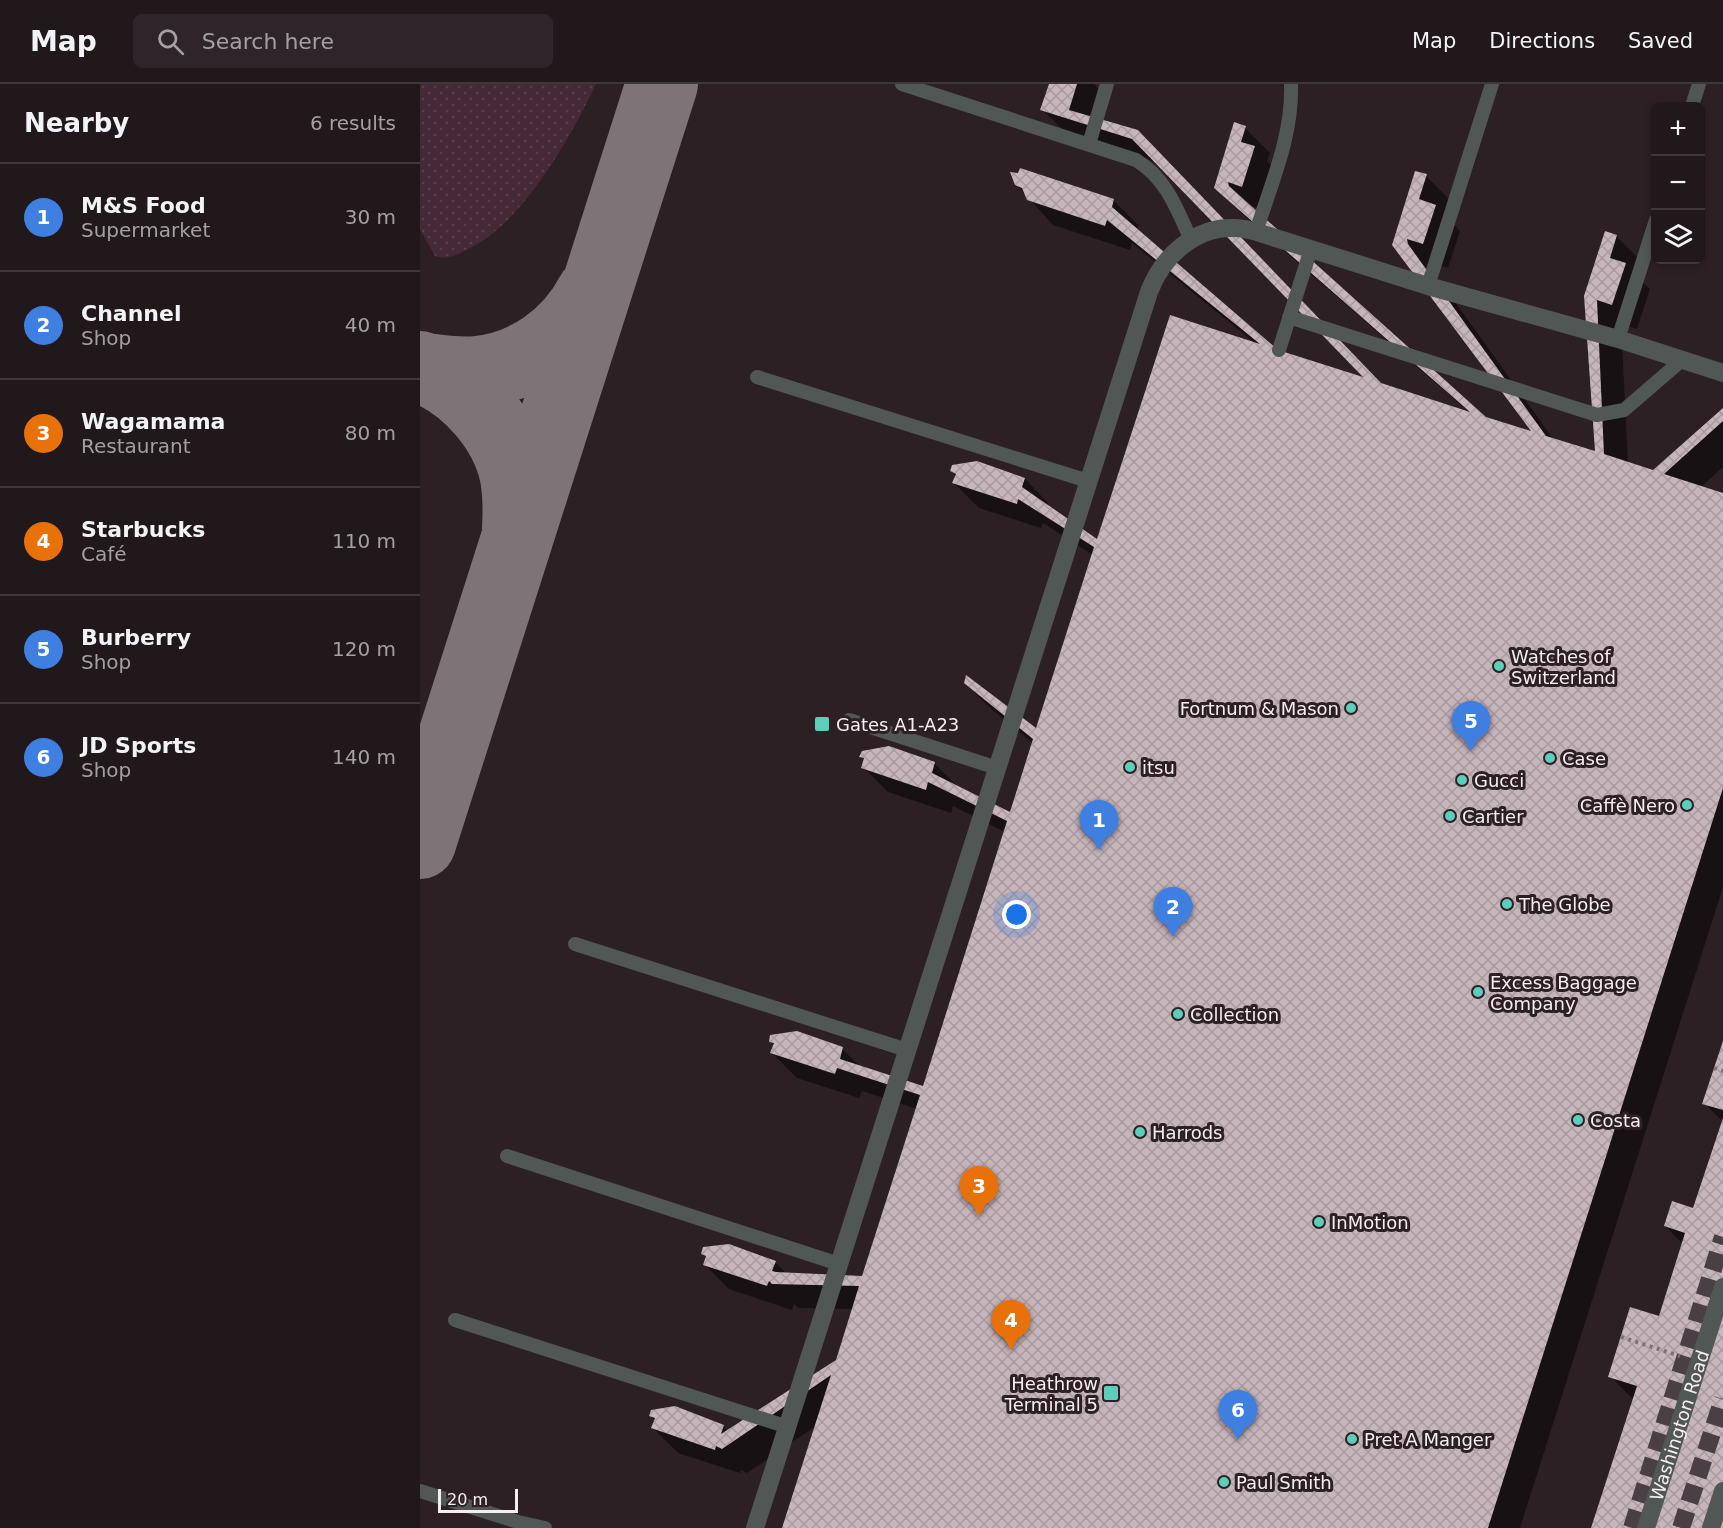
<!DOCTYPE html>
<meta charset="utf-8">
<style>
body{margin:0;font-family:"DejaVu Sans",sans-serif;background:#2d2529;color:#f1f3f6}
.controls{position:absolute;right:18px;top:18px;display:grid;overflow:hidden;border-radius:9px;box-shadow:0 3px 9px #0003}
.controls button{width:54px;height:54px;display:grid;place-items:center;padding:0;border:0;border-bottom:2px solid #3e373b;background:#21181c;color:#f1f3f6;font:30px sans-serif}
.scale{position:absolute;left:18px;bottom:15px;width:80px;box-sizing:border-box;padding-left:6px;border:3px solid #f6edf1;border-top:0;font-size:16px;line-height:21px;white-space:nowrap;color:#f6edf1;-webkit-text-stroke:4px #2c2025;paint-order:stroke}
.you{position:absolute;left:597px;top:831px;width:21px;height:21px;margin:-15px;border:4px solid #fff;border-radius:50%;background:#1a73e8;box-shadow:0 0 0 9px #1a73e833}
.badge{display:grid;place-items:center;width:39px;height:39px;border-radius:50%;background:#d93025;color:#fff;font-size:20px;font-weight:700}
.pin{position:absolute;translate:-50% -50px;filter:drop-shadow(0 2px 3px #0008)}
.pin::after{content:'';position:absolute;top:32px;width:21px;height:18px;background:inherit;clip-path:polygon(0 0,100% 0,50% 100%)}
.list{margin:0;padding:0;list-style:none}
h2{display:flex;justify-content:space-between;align-items:center;height:78px;margin:0;padding:0 24px;font-size:26px}
h2 small{font-size:20px;font-weight:400;color:#a2a0a3}
.list li{display:grid;grid-template-columns:39px 1fr auto;gap:18px;align-items:center;box-sizing:border-box;height:108px;padding:0 24px;border-top:2px solid #3e373b}
.list b{display:block;font-size:22px;white-space:nowrap}
.list p{margin:0;font-size:20px;white-space:nowrap;color:#a2a0a3}
.list em{font-size:20px;font-style:normal;color:#a2a0a3}
.icon{flex:none;width:33px;height:33px;fill:none;stroke:currentColor;stroke-width:2;stroke-linecap:round;stroke-linejoin:round}
.map{position:relative;flex:none;width:1303px;height:1444px;overflow:hidden}
header{display:flex;align-items:center;gap:36px;box-sizing:border-box;height:84px;padding:0 30px;background:#21181c;border-bottom:2px solid #3e373b}
header strong{font-size:28px}
nav{display:flex;gap:33px;margin-inline-start:auto;font-size:21px}
.search{width:420px;height:54px;background:#2d2529;display:flex;align-items:center;gap:15px;box-sizing:border-box;padding:0 21px;border-radius:9px;color:#a2a0a3;font-size:22px}
main{display:flex}
aside{flex:1;background:#21181c}
.map>svg:first-child{display:block}
.grass{fill:url(#grass-dots)}
.shadow{fill:#0007}
.lines{fill:none;stroke-linecap:round;stroke-linejoin:round}
.taxiway{stroke:#7e7478;stroke-width:72}
.building{fill:url(#building-cross-hatch)}
.minor-tunnel{stroke:#4a3f44;stroke-width:18;stroke-dasharray:18 9;stroke-linecap:butt}
.path{stroke:#7d7377;stroke-width:4;stroke-dasharray:3 4.5;stroke-linecap:butt}
.service{stroke:#505755;stroke-width:14}
.minor{stroke:#505755;stroke-width:18}
.tertiary{stroke:#505755;stroke-width:18}
.poi-dot{fill:#5dceb9;stroke:#2c2025;stroke-width:2}
.labels{text-anchor:middle;dominant-baseline:central;stroke-width:6;stroke-linejoin:round;paint-order:stroke}
.poi-label{font-size:18px;fill:#f6edf1;stroke:#2c2025;text-anchor:start}
.street-label{font-size:18px;fill:#f6edf1;stroke:#2c2025}
</style>
<header>
<strong>Map</strong>
<div class="search"><svg class="icon" aria-label="search" viewBox="0 0 24 24"><circle cx="10" cy="10" r="6"/><path d="M15 15l6 6"/></svg>Search here</div>
<nav><a>Map</a><a>Directions</a><a>Saved</a></nav>
</header>
<main>
<aside>
<h2>Nearby<small>6 results</small></h2>
<ul class="list">
<li><span class="badge" style="background:#3f7fe0">1</span><div><b>M&amp;S Food</b><p>Supermarket</p></div><em>30 m</em></li>
<li><span class="badge" style="background:#3f7fe0">2</span><div><b>Channel</b><p>Shop</p></div><em>40 m</em></li>
<li><span class="badge" style="background:#e8710a">3</span><div><b>Wagamama</b><p>Restaurant</p></div><em>80 m</em></li>
<li><span class="badge" style="background:#e8710a">4</span><div><b>Starbucks</b><p>Café</p></div><em>110 m</em></li>
<li><span class="badge" style="background:#3f7fe0">5</span><div><b>Burberry</b><p>Shop</p></div><em>120 m</em></li>
<li><span class="badge" style="background:#3f7fe0">6</span><div><b>JD Sports</b><p>Shop</p></div><em>140 m</em></li>
</ul>
</aside>
<div class="map">
<svg width="1303" height="1444" viewBox="0 0 1303 1444">
<defs>
<pattern id="grass-dots" width="8" height="8" patternUnits="userSpaceOnUse" patternTransform="scale(1.5)"><rect width="8" height="8" fill="#462936"/><path d="M2 2h.1M6 6h.1" fill="none" stroke="#583e4a" stroke-width="1.8" stroke-linecap="round"/></pattern>
<pattern id="building-cross-hatch" width="8" height="8" patternUnits="userSpaceOnUse" patternTransform="scale(1.5)"><rect width="8" height="8" fill="#c7b5bc"/><path d="M0 0l8 8M0 8l8-8" fill="none" stroke="#a89a9f"/></pattern>
</defs>
<rect width="100%" height="100%" fill="#2c2025"/>
<path class="grass" d="M 0,0 L 176,0 C 150,54 103,140 46,166 C 36,171 27,176 15,172 L 0,145 Z"/>
<path class="shadow" d="M 630,0 L 674,0 L 686,12 L 678,36 L 717,48 L 962,301 L 1051,330 L 821,129 L 796,104 L 825,44 L 850,69 L 847,77 L 859,89 L 846,127 L 832,122 L 833,125 L 1066,334 L 1115,350 L 973,161 L 1006,92 L 1031,117 L 1026,132 L 1040,147 L 1028,184 L 1011,179 L 1012,186 L 1134,356 L 1177,369 L 1166,212 L 1196,152 L 1221,177 L 1216,192 L 1230,205 L 1217,245 L 1201,240 L 1208,379 L 1233,388 L 1303,326 L 1303,383 L 1281,403 L 1303,410 L 1303,803 L 1100,1444 L 364,1444 L 396,1342 L 327,1389 L 321,1386 L 320,1389 L 258,1369 L 233,1344 L 235,1336 L 231,1332 L 303,1342 L 308,1347 L 417,1277 L 433,1225 L 378,1224 L 374,1220 L 372,1226 L 309,1205 L 285,1181 L 287,1174 L 282,1170 L 355,1178 L 367,1190 L 443,1194 L 497,1025 L 442,1007 L 439,1014 L 377,994 L 352,969 L 355,962 L 350,957 L 422,965 L 442,984 L 504,1004 L 585,748 L 533,722 L 531,729 L 468,708 L 443,683 L 445,677 L 441,672 L 514,679 L 540,705 L 590,730 L 613,659 L 570,624 L 545,599 L 617,647 L 673,471 L 623,439 L 621,444 L 559,424 L 534,399 L 536,392 L 531,387 L 605,395 L 629,420 L 628,423 L 678,457 L 836,260 L 712,159 L 710,166 L 633,141 L 596,100 L 601,86 L 694,117 L 718,141 L 716,147 L 857,267 L 948,296 L 738,79 L 647,50 L 622,25 Z
M 1303,961 L 1303,1444 L 1173,1444 L 1214,1316 L 1190,1292 L 1240,1233 L 1263,1160 L 1245,1142 L 1274,1126 L 1303,1038 L 1284,1019 Z"/>
<g class="lines">
<path class="taxiway" d="M 0,283 C 46,299 87,346 96,393 C 99,411 99,427 98,444
M 5,285 C 22,287 39,290 57,288 C 106,283 149,253 172,209
M 0,759 L 242,0"/>
</g>
<path class="building" d="M 629,0 L 657,0 L 649,26 L 718,46 L 961,299 L 1050,328 L 794,104 L 814,38 L 826,42 L 821,58 L 835,62 L 822,103 L 808,98 L 809,102 L 1066,333 L 1111,347 L 972,161 L 995,87 L 1007,90 L 999,115 L 1016,121 L 1003,160 L 987,155 L 988,160 L 1126,352 L 1175,367 L 1164,212 L 1185,147 L 1197,151 L 1190,174 L 1206,179 L 1192,221 L 1177,216 L 1184,370 L 1233,386 L 1303,324 L 1303,337 L 1244,390 L 1303,409 L 1303,704 L 1068,1444 L 362,1444 L 411,1291 L 302,1365 L 296,1362 L 295,1366 L 231,1344 L 235,1334 L 229,1332 L 231,1326 L 255,1322 L 304,1341 L 301,1350 L 416,1276 L 439,1202 L 352,1200 L 349,1197 L 347,1202 L 283,1181 L 286,1172 L 281,1170 L 283,1163 L 309,1160 L 356,1177 L 352,1187 L 356,1188 L 442,1192 L 500,1011 L 417,984 L 415,990 L 350,969 L 354,959 L 349,958 L 350,951 L 377,947 L 423,963 L 420,975 L 503,1002 L 587,737 L 508,698 L 506,706 L 441,684 L 444,674 L 439,673 L 442,667 L 469,662 L 515,678 L 512,689 L 590,728 L 613,655 L 544,599 L 546,591 L 616,644 L 674,463 L 598,415 L 597,420 L 532,399 L 536,390 L 530,387 L 532,381 L 557,377 L 605,394 L 602,403 L 677,455 L 750,231 L 840,260 L 687,136 L 685,142 L 607,116 L 602,104 L 595,101 L 590,88 L 598,89 L 600,84 L 694,115 L 692,123 L 858,266 L 943,293 L 712,55 L 620,26 Z
M 1303,957 L 1303,1026 L 1282,1020 Z
M 1303,1034 L 1303,1444 L 1171,1444 L 1217,1302 L 1188,1293 L 1210,1223 L 1239,1232 L 1265,1149 L 1244,1142 L 1252,1117 L 1273,1124 Z"/>
<g class="lines">
<path class="minor-tunnel" d="M 1212,1444 L 1303,1153
M 1261,1444 L 1303,1315"/>
<path class="path" d="M 1294,984 L 1303,987
M 1201,1253 L 1260,1272"/>
<path class="service" d="M 482,0 L 716,76 C 746,94 757,125 771,156
M 1272,22 L 1279,0
M 669,60 L 687,0
M 836,148 C 851,100 873,51 871,0
M 1008,202 L 1072,0
M 869,233 L 1177,331 L 1204,326 L 1262,276
M 1198,255 L 1236,136
M 859,266 L 891,165
M 337,293 L 668,397
M 429,636 L 577,684
M 155,860 L 487,966
M 87,1072 L 419,1180
M 35,1236 L 368,1343
M 0,1407 L 98,1438 L 125,1444"/>
<path class="minor" d="M 335,1444 L 729,208 C 742,173 775,142 815,144 C 824,144 834,147 843,150 L 1008,202 L 1198,255 L 1303,289"/>
<g class="tertiary">
<path id="s1" d="M 1226,1444 L 1303,1203"/>
<path d="M 1291,1444 L 1303,1407"/>
</g>
</g>
<g class="poi-dot">
<circle cx="1079" cy="582" r="6"/>
<circle cx="931" cy="624" r="6"/>
<rect x="394" y="632" width="16" height="16" rx="3"/>
<circle cx="1130" cy="674" r="6"/>
<circle cx="710" cy="683" r="6"/>
<circle cx="1042" cy="696" r="6"/>
<circle cx="1267" cy="721" r="6"/>
<circle cx="1030" cy="732" r="6"/>
<circle cx="1087" cy="820" r="6"/>
<circle cx="1058" cy="908" r="6"/>
<circle cx="758" cy="930" r="6"/>
<circle cx="1158" cy="1036" r="6"/>
<circle cx="720" cy="1048" r="6"/>
<circle cx="899" cy="1138" r="6"/>
<rect x="683" y="1301" width="16" height="16" rx="3"/>
<circle cx="932" cy="1355" r="6"/>
<circle cx="804" cy="1398" r="6"/>
</g>
<g class="labels">
<g class="poi-label">
<text x="1091" y="572">Watches of<tspan x="1091" dy="21">Switzerland</tspan></text>
<text x="919" y="624" text-anchor="end">Fortnum &amp; Mason</text>
<text x="416" y="640">Gates A1-A23</text>
<text x="1142" y="674">Case</text>
<text x="722" y="683">itsu</text>
<text x="1054" y="696">Gucci</text>
<text x="1255" y="721" text-anchor="end">Caffè Nero</text>
<text x="1042" y="732">Cartier</text>
<text x="1099" y="820">The Globe</text>
<text x="1070" y="898">Excess Baggage<tspan x="1070" dy="21">Company</tspan></text>
<text x="770" y="930">Collection</text>
<text x="1170" y="1036">Costa</text>
<text x="732" y="1048">Harrods</text>
<text x="911" y="1138">InMotion</text>
<text x="678" y="1299" text-anchor="end">Heathrow<tspan x="678" dy="21">Terminal 5</tspan></text>
<text x="944" y="1355">Pret A Manger</text>
<text x="816" y="1398">Paul Smith</text>
</g>
<g class="street-label">
<text stroke="none"><textPath href="#s1" startOffset="108">Washington Road</textPath></text>
</g>
</g>
</svg>
<div class="controls">
<button>+</button>
<button>−</button>
<button><svg class="icon" aria-label="layers" viewBox="0 0 24 24"><path d="M12 4l9 5-9 5-9-5zM3 14l9 5 9-5"/></svg></button>
</div>
<div class="scale">20 m</div>
<div class="you"></div>
<div class="pin badge" style="left:679px;top:766px;background:#3f7fe0">1</div>
<div class="pin badge" style="left:753px;top:853px;background:#3f7fe0">2</div>
<div class="pin badge" style="left:559px;top:1132px;background:#e8710a">3</div>
<div class="pin badge" style="left:591px;top:1266px;background:#e8710a">4</div>
<div class="pin badge" style="left:1051px;top:667px;background:#3f7fe0">5</div>
<div class="pin badge" style="left:818px;top:1356px;background:#3f7fe0">6</div>
</div>
</main>
